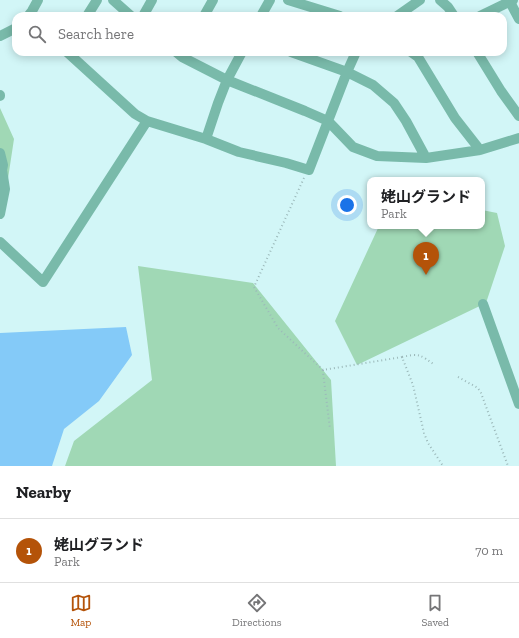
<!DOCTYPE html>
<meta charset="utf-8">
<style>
body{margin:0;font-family:"Zilla Slab","Noto Sans JP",serif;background:#f2f2f2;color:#202124}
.you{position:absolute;left:347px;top:205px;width:14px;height:14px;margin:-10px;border:3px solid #fff;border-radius:50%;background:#1a73e8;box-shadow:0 0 0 6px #1a73e833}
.badge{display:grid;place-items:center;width:26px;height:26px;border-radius:50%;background:#b45309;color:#fff;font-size:13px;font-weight:700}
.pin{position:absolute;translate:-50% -33px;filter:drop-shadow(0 1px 2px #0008)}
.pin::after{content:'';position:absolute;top:21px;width:14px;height:12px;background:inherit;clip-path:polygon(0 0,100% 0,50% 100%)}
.popup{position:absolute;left:367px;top:177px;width:118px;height:52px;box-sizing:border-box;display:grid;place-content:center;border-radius:8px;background:#fff;filter:drop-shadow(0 1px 3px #0005);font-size:13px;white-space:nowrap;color:#757577}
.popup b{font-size:15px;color:#202124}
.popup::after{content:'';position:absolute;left:50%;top:100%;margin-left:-8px;border:8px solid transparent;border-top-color:#fff}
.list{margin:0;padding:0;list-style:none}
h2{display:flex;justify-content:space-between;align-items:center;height:52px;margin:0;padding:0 16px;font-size:17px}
h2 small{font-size:13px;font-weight:400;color:#757577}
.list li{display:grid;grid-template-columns:26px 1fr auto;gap:12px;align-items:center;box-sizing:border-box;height:64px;padding:0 16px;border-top:1px solid #e0e0e0}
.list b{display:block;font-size:15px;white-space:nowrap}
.list p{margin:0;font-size:13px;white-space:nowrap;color:#757577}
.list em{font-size:13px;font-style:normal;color:#757577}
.icon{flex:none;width:22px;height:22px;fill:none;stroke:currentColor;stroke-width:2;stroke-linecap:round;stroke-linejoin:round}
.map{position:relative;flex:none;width:519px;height:466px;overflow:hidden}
.search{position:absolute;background:#fff;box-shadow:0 2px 10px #0003;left:12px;right:12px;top:12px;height:44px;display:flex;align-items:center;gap:10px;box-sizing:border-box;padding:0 14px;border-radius:12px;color:#757577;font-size:15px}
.sheet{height:116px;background:#fff}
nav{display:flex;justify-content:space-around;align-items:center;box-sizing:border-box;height:56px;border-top:1px solid #e0e0e0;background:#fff;font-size:11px;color:#757577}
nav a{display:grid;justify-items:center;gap:2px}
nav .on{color:#b45309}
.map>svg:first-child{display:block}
.green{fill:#a0d8b5}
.water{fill:#84caf8}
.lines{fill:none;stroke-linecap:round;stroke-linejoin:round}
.path{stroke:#9cb9ba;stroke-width:2;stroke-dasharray:1 3;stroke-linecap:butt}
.minor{stroke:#79baaa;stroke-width:10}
</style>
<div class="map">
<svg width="519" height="466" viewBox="0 0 519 466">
<rect width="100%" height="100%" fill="#d2f6f7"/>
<path class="green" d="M 0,108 L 14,139 L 2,218 L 0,219 Z
M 482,210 L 497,213 L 505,246 L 486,303 L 357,365 L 335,321 L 379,226 L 482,226 Z
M 138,266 L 253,283 L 331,380 L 336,466 L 65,466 L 74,441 L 152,380 Z"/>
<path class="water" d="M 126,327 L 132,355 L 99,401 L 64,429 L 52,466 L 0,466 L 0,333 Z"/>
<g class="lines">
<path class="path" d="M 304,178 L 254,287 L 278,328 L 294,343 L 323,370 L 402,357 L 413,385 L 424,433 L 428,443 L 443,466
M 402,357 C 420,353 420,355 435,365
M 323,370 L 323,372 L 330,429
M 458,377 L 478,388 L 481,393 L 508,466"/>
<path class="minor" d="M 113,0 L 131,16
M 288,0 L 340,16
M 440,0 L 448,7 L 454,16
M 510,2 L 519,19
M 28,16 L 32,11 L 38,0
M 87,16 L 97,0
M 143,16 L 152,0
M 204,16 L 213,0
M 261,16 L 270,0
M 397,16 L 420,0
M 480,16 L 513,0
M 0,36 L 16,28
M 67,52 L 135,114 L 147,121 L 206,139 L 239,152 L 286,163 L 309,170 L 347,72 L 356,52
M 176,52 L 182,57 L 227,80 L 305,111 L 328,121 L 353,147 L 377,156 L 426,158 L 480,150 L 519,138
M 291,52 L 347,72 L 373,85 L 394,103 L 406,121 L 426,158
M 411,52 L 418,57 L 455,118 L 480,150
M 477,52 L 501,91 L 519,116
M 0,95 L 0,96
M 206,139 L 218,103 L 227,80 L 242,52
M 0,153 L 3,165 L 2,170 L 5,189 L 0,214
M 0,242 L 43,282 L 147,121
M 483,304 L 519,404"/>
</g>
</svg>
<div class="you"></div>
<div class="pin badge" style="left:426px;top:275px">1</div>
<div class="popup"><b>姥山グランド</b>Park</div>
<div class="search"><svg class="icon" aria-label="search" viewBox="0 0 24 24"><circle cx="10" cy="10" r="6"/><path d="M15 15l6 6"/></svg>Search here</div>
</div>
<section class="sheet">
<h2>Nearby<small></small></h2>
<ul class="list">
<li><span class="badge">1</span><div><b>姥山グランド</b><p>Park</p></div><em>70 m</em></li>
</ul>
</section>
<nav>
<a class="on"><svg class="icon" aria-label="map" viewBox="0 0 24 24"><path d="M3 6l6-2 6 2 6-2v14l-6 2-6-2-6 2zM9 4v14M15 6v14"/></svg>Map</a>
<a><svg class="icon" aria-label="directions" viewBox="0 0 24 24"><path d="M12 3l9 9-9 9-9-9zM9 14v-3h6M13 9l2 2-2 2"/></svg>Directions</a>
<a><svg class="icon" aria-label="saved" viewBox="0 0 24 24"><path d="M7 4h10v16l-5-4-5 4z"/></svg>Saved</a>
</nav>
